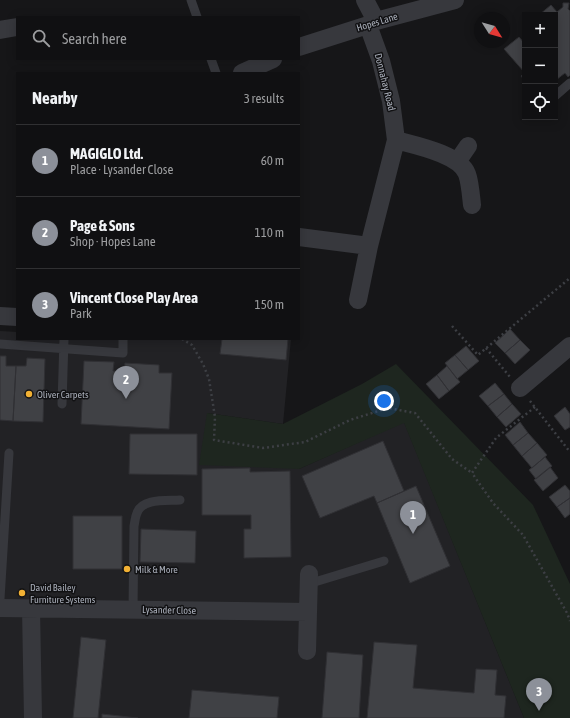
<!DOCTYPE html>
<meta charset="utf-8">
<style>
body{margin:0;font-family:"Asap Condensed",sans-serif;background:#19191b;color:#f1f3f6}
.controls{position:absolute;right:12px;top:12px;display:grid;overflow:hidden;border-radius:0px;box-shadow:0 2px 10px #0003}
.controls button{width:36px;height:36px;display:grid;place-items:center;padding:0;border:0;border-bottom:1px solid #303032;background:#101012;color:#f1f3f6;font:20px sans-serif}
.compass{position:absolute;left:474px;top:12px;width:36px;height:36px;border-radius:50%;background:#101012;box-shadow:0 2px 10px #0003;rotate:127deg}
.you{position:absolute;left:384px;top:401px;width:14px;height:14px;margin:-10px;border:3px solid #fff;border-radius:50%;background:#1a73e8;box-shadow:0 0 0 6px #1a73e833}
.badge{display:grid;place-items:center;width:26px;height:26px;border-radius:50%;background:#8c9099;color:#fff;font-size:13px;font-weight:700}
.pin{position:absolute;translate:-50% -33px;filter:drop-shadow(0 1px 2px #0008)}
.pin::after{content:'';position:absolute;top:21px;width:14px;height:12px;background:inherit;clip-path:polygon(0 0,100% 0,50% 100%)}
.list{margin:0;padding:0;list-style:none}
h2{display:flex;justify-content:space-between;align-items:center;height:52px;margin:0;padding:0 16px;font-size:17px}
h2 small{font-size:13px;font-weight:400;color:#9c9d9f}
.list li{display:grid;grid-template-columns:26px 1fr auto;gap:12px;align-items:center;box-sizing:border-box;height:72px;padding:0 16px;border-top:1px solid #303032}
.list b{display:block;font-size:15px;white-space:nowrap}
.list p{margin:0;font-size:13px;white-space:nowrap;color:#9c9d9f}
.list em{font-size:13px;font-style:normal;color:#9c9d9f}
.icon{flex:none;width:22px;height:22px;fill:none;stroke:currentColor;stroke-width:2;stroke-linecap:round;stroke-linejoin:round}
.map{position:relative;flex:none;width:570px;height:718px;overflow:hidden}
.search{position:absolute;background:#101012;box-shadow:0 2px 10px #0003;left:16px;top:16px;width:284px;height:44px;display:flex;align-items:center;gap:10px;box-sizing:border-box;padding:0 14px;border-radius:0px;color:#9c9d9f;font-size:15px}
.panel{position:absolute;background:#101012;box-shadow:0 2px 10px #0003;left:16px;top:72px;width:284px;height:268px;border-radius:0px}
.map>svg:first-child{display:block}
.built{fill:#222225}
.green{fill:#1e261f}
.building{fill:#404145;stroke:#303034}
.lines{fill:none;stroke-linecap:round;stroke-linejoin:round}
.path{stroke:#3d3f44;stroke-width:2.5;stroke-dasharray:2 3;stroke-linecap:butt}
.lane{stroke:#37383d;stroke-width:9}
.street{stroke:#37383d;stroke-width:18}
.poi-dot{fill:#f2b134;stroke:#111113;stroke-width:1.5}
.labels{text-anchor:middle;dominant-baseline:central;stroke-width:3;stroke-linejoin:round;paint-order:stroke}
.street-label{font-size:10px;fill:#a8adb8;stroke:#111113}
.poi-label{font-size:10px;fill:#a8adb8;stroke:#111113;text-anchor:start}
</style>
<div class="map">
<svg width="570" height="718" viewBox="0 0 570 718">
<rect width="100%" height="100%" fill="#161618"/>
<path class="built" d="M 0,331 L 17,332 L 17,339 L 109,340 L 110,339 L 291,339 L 283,424 L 207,413 L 299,469 L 404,422 L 524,718 L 0,718 Z"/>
<path class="green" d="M 396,364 L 533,505 L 570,584 L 570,718 L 524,718 L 404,423 L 299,469 L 199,465 L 207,413 L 283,424 L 362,384 Z"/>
<path class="building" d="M 563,3 L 569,3 L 568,9 L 570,11 L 570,75 L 568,77 L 565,73 L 556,80 L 555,78 L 555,15 L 539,15 L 551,5 L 557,12 L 563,7 Z
M 519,37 L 525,44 L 525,81 L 521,76 L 525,73 L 504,49 Z
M 510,329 L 520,340 L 505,353 L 495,343 Z
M 222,339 L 288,339 L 286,360 L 220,354 Z
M 520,340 L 530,350 L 515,364 L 505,353 Z
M 466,346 L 479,361 L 468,370 L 455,355 Z
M 455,355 L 468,370 L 457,379 L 445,363 Z
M 0,356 L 6,356 L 6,366 L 16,366 L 13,421 L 0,420 Z
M 27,358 L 45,359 L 43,422 L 13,421 L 16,366 L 26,366 Z
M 84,361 L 114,362 L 113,371 L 124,371 L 125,363 L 159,365 L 159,373 L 172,373 L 169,429 L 81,424 Z
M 447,366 L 460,382 L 449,391 L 437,375 Z
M 437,375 L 449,391 L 439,399 L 426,384 Z
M 495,383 L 504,394 L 488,406 L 479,396 Z
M 504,394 L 512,404 L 497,417 L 488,406 Z
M 512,404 L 521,414 L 506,427 L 497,417 Z
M 565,407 L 570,414 L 570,427 L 565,430 L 554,416 Z
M 520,422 L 528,433 L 513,445 L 505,435 Z
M 528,433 L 537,443 L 522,456 L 513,445 Z
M 130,434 L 197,434 L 197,475 L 129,474 Z
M 383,441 L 404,491 L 377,503 L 374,496 L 320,518 L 302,476 Z
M 537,443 L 547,455 L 532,468 L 522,456 Z
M 545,457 L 552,466 L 536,479 L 529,470 Z
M 550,467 L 558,478 L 543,491 L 534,480 Z
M 250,468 L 250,472 L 290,471 L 291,557 L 244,558 L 244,529 L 251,529 L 251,515 L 202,515 L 202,469 Z
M 565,485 L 570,491 L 570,498 L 557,507 L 549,497 Z
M 416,486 L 450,566 L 410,583 L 377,503 Z
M 570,498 L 570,514 L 565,518 L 557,507 Z
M 73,516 L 122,516 L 122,569 L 73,569 Z
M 141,529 L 196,531 L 195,563 L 140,562 Z
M 81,637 L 106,640 L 98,718 L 73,718 Z
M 374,642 L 417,645 L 413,688 L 474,693 L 476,669 L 497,670 L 495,695 L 506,696 L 504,718 L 367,718 Z
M 327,652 L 363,655 L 359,718 L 322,718 Z
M 192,690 L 279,697 L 277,718 L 189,718 Z
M 102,714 L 138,718 L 102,718 Z"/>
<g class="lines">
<path class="path" d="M 452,326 L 478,355 L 570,278
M 182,339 L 192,345 L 203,364 L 209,379 L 215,417 L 214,440 L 263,448 L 305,442 L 350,420 L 388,408 L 415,413 L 452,459 L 472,473
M 486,348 L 510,377
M 530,401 L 570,452
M 535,407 L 496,438 L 472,473 L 493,503 L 523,535 L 567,613 L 570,621"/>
<path class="lane" d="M 191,0 L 197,17
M 211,59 L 216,73
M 555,96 L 570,83
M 0,344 L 123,353 L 123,339
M 62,404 L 64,339
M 308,584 L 384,561
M 0,599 L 9,453
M 133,610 L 134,526 C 135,522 135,517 137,513 C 142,498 167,501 180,500"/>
<path class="street" d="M 365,0 L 376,21
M 0,30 L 17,27
M 299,47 L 368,25 L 376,21 L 455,0
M 242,73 L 273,59
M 396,140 C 414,145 460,154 467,174 C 470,182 471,196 472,205
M 457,162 L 468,146
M 299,237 L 369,246
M 358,300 L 369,246 L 396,140 L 391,101 L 381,61 L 368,25
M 0,316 L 17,317
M 520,388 L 570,346
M 0,608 L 308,612
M 31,608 L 33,718
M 307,651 L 309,574"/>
</g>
<g class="poi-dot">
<circle cx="29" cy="394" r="4"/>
<circle cx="127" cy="569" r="4"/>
<circle cx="22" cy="593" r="4"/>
</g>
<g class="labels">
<g class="street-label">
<text transform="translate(377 22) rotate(-17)">Hopes Lane</text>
<text transform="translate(385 82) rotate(76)">Donnahay Road</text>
<text transform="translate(169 610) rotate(1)">Lysander Close</text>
</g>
<g class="poi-label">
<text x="37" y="394">Oliver Carpets</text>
<text x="135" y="569">Milk &amp; More</text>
<text x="30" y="587">David Bailey<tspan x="30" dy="12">Furniture Systems</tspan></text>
</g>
</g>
</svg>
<div class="controls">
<button>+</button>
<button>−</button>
<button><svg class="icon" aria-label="locate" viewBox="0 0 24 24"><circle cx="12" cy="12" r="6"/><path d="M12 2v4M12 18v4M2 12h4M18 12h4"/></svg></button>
</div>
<svg class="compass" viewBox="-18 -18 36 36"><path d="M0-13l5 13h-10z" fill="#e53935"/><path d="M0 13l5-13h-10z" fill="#9c9d9f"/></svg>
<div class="you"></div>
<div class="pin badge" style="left:413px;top:534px">1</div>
<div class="pin badge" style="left:126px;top:399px">2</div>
<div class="pin badge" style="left:539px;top:711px">3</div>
<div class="search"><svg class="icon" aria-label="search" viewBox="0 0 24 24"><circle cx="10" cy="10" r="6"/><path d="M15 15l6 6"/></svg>Search here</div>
<section class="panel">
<h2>Nearby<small>3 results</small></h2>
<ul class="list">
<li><span class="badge">1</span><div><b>MAGIGLO Ltd.</b><p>Place · Lysander Close</p></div><em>60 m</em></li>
<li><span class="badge">2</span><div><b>Page &amp; Sons</b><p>Shop · Hopes Lane</p></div><em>110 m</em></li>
<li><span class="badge">3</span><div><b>Vincent Close Play Area</b><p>Park</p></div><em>150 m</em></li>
</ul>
</section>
</div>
